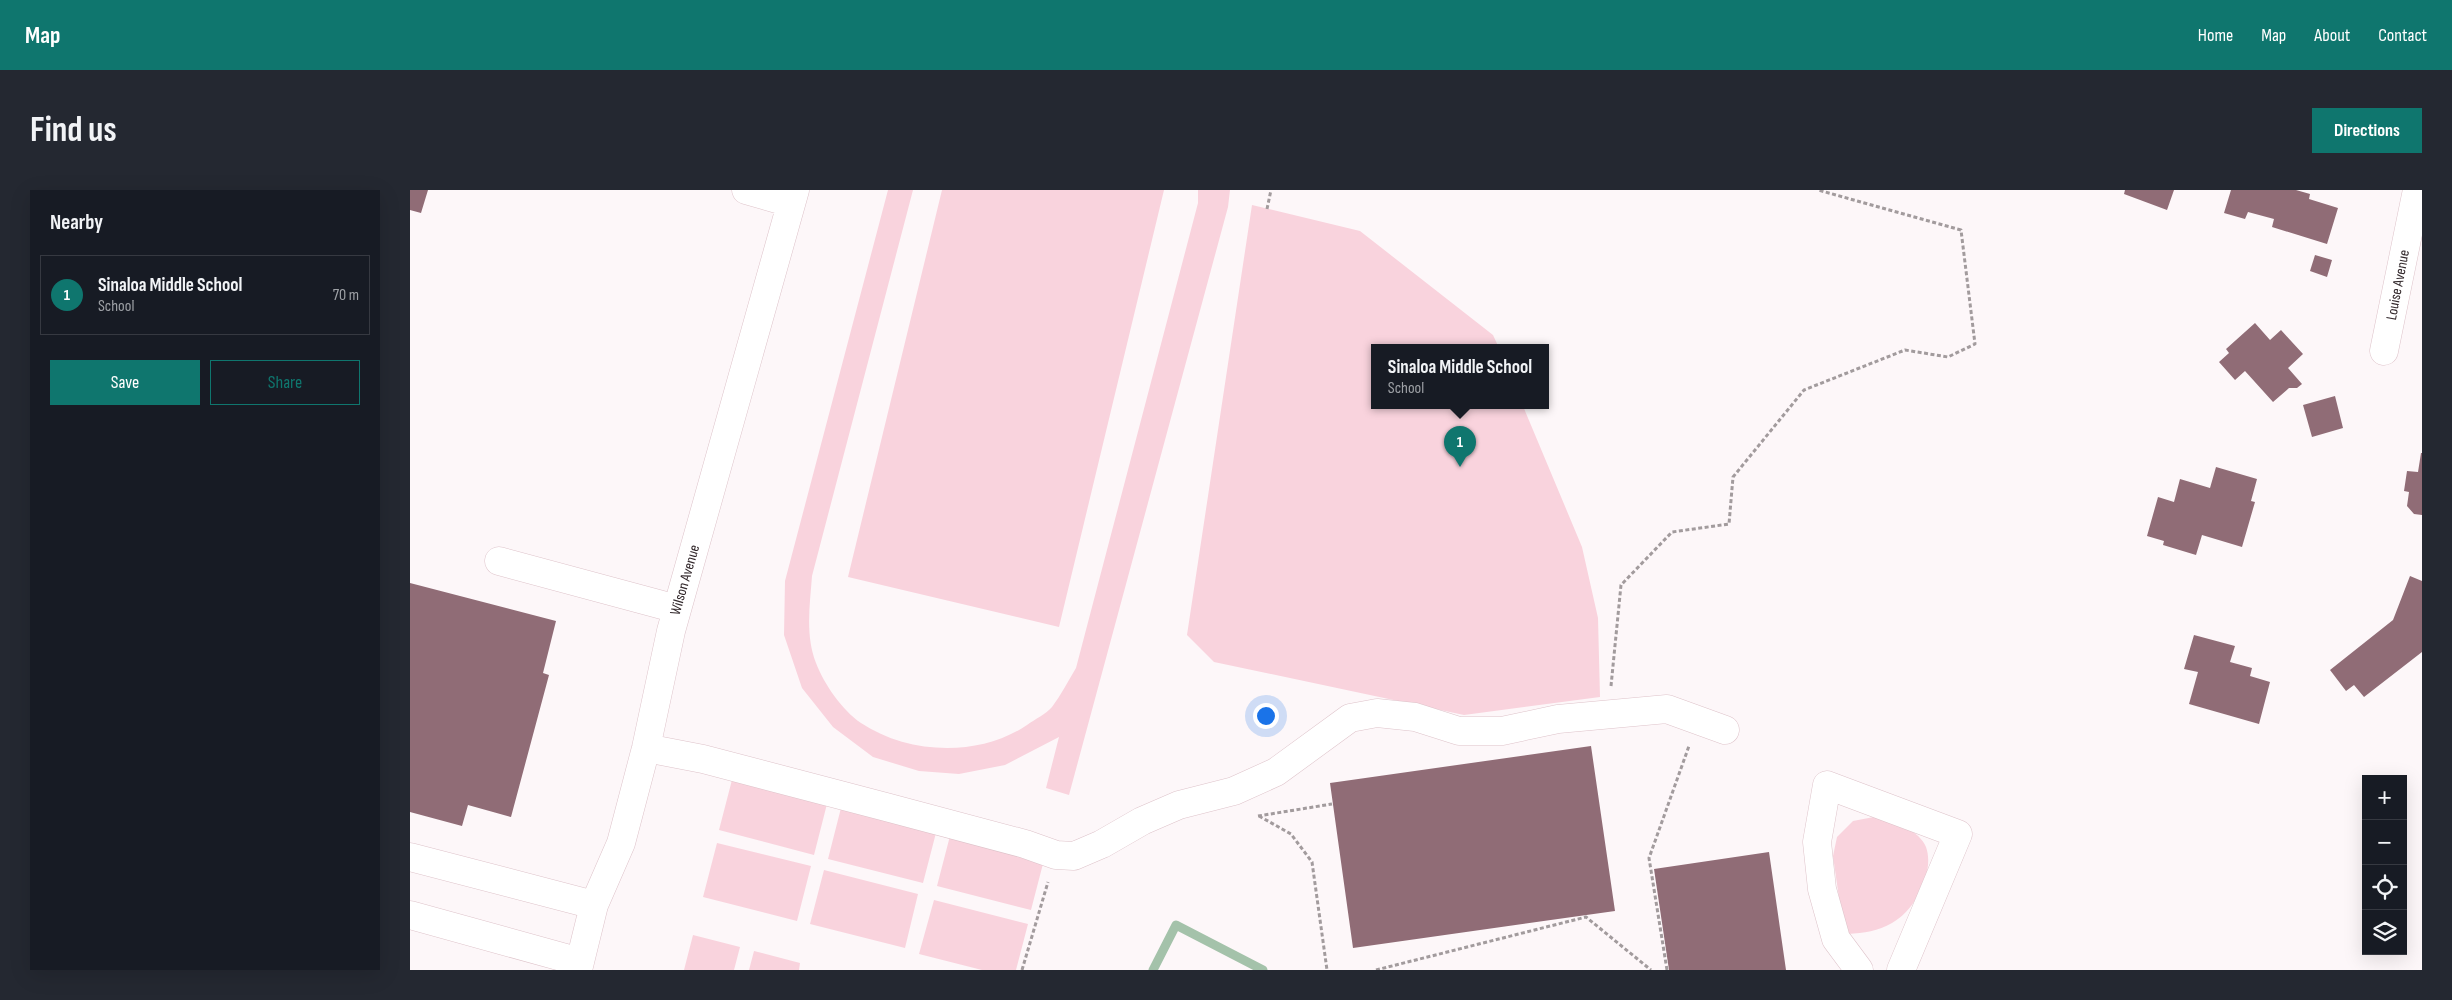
<!DOCTYPE html>
<meta charset="utf-8">
<style>
body{margin:0;font-family:"Sofia Sans Condensed",sans-serif;background:#242831;color:#f1f3f6}
.controls{position:absolute;right:15px;bottom:15px;display:grid;overflow:hidden;border-radius:0px;box-shadow:0 5px 20px #0002}
.controls button{width:45px;height:45px;display:grid;place-items:center;padding:0;border:0;border-bottom:1px solid #363941;background:#171b24;color:#f1f3f6;font:25px sans-serif}
.you{position:absolute;left:855px;top:525px;width:18px;height:18px;margin:-12px;border:4px solid #fff;border-radius:50%;background:#1a73e8;box-shadow:0 0 0 8px #1a73e833}
.badge{display:grid;place-items:center;width:32px;height:32px;border-radius:50%;background:#0f766e;color:#fff;font-size:16px;font-weight:700}
.pin{position:absolute;translate:-50% -41px;filter:drop-shadow(0 1px 2px #0008)}
.pin::after{content:'';position:absolute;top:26px;width:18px;height:15px;background:inherit;clip-path:polygon(0 0,100% 0,50% 100%)}
.popup{position:absolute;left:961px;top:154px;width:178px;height:65px;box-sizing:border-box;display:grid;place-content:center;border-radius:0px;background:#171b24;filter:drop-shadow(0 1px 4px #0005);font-size:16px;white-space:nowrap;color:#9ea1a6}
.popup b{font-size:19px;color:#f1f3f6}
.popup::after{content:'';position:absolute;left:50%;top:100%;margin-left:-10px;border:10px solid transparent;border-top-color:#171b24}
.list{margin:0;padding:0;list-style:none}
h2{display:flex;justify-content:space-between;align-items:center;height:65px;margin:0;padding:0 20px;font-size:21px}
h2 small{font-size:16px;font-weight:400;color:#9ea1a6}
.list li{display:grid;grid-template-columns:32px 1fr auto;gap:15px;align-items:center;box-sizing:border-box;height:80px;margin:0 10px 10px;padding:0 10px;border:1px solid #363941;border-radius:0px}
.list b{display:block;font-size:19px;white-space:nowrap}
.list p{margin:0;font-size:16px;white-space:nowrap;color:#9ea1a6}
.list em{font-size:16px;font-style:normal;color:#9ea1a6}
.actions{display:flex;gap:10px;padding:15px 20px}
.actions a{flex:1;padding:11px 0;border:1px solid #0f766e;border-radius:0px;text-align:center;font-size:18px;color:#0f766e}
.actions .main{background:#0f766e;color:#fff}
.icon{flex:none;width:28px;height:28px;fill:none;stroke:currentColor;stroke-width:2;stroke-linecap:round;stroke-linejoin:round}
.map{position:relative;flex:none;width:2012px;height:780px;overflow:hidden;border-radius:0px}
header{display:flex;align-items:center;gap:30px;box-sizing:border-box;height:70px;padding:0 25px;background:#0f766e;color:#fff}
header strong{font-size:24px}
nav{display:flex;gap:28px;margin-inline-start:auto;font-size:18px}
.intro{display:flex;align-items:center;justify-content:space-between;box-sizing:border-box;height:120px;padding:0 30px}
h1{margin:0;font-size:35px}
.button{padding:12px 22px;border-radius:0px;background:#0f766e;color:#fff;font-size:18px;font-weight:700}
main{display:flex;gap:30px;padding:0 30px}
aside{flex:1;background:#171b24;border-radius:0px;box-shadow:0 5px 20px #0002}
.map>svg:first-child{display:block}
.green{fill:#f9d3dd}
.lines{fill:none;stroke-linecap:round;stroke-linejoin:round}
.stream{stroke:#a4c2aa;stroke-width:9}
.building{fill:#906c76}
.minor-casing{stroke:#dec3ca;stroke-width:29}
.path{stroke:#a29b9d;stroke-width:3;stroke-dasharray:4 2.5;stroke-linecap:butt}
.minor{stroke:#fff;stroke-width:28}
.labels{text-anchor:middle;dominant-baseline:central;stroke-width:4.5;stroke-linejoin:round;paint-order:stroke}
.street-label{font-size:15px;fill:#33292c;stroke:#fff}
</style>
<header>
<strong>Map</strong>
<nav><a>Home</a><a>Map</a><a>About</a><a>Contact</a></nav>
</header>
<div class="intro"><h1>Find us</h1><a class="button">Directions</a></div>
<main>
<aside>
<h2>Nearby<small></small></h2>
<ul class="list">
<li><span class="badge">1</span><div><b>Sinaloa Middle School</b><p>School</p></div><em>70 m</em></li>
</ul>
<div class="actions"><a class="main">Save</a><a>Share</a></div>
</aside>
<div class="map">
<svg width="2012" height="780" viewBox="0 0 2012 780">
<rect width="100%" height="100%" fill="#fdf7f9"/>
<path class="green" d="M 478,0 L 503,0 L 402,386 C 400,414 395,445 406,473 C 414,494 432,520 451,533 C 499,565 570,567 617,535 C 625,529 636,524 642,517 C 651,505 658,491 666,478 L 788,13 L 788,0 L 820,0 L 818,17 L 659,605 L 636,598 L 649,547 L 595,575 L 549,584 L 509,581 L 463,567 L 423,537 L 392,498 L 374,445 L 375,391 Z
M 532,0 L 754,0 L 649,437 L 438,387 Z
M 842,15 L 950,41 L 1083,145 L 1089,158 L 965,158 L 965,216 L 1113,216 L 1172,357 L 1188,428 L 1190,507 L 1054,525 L 804,472 L 777,445 Z
M 323,586 L 418,610 L 404,665 L 309,640 Z
M 432,614 L 527,639 L 513,693 L 418,669 Z
M 1469,626 C 1484,631 1510,641 1516,657 C 1525,682 1505,721 1482,733 C 1468,741 1454,743 1438,744 L 1432,729 L 1423,666 L 1427,647 L 1443,631 Z
M 541,642 L 635,666 L 621,720 L 527,696 Z
M 307,653 L 401,676 L 387,731 L 293,707 Z
M 414,680 L 508,704 L 495,758 L 400,734 Z
M 524,710 L 618,734 L 606,780 L 572,780 L 509,764 Z
M 283,745 L 330,757 L 324,780 L 274,780 Z
M 344,761 L 390,773 L 389,780 L 339,780 Z"/>
<g class="lines">
<path class="stream" d="M 743,780 L 766,735 L 853,780"/>
</g>
<path class="building" d="M 0,0 L 18,0 L 11,23 L 0,20 Z
M 1715,0 L 1764,0 L 1757,20 L 1714,4 Z
M 1821,0 L 1886,0 L 1900,4 L 1899,9 L 1928,18 L 1917,54 L 1862,37 L 1864,29 L 1838,22 L 1835,29 L 1814,23 Z
M 1905,65 L 1922,70 L 1917,87 L 1900,81 Z
M 1845,133 L 1860,150 L 1871,140 L 1893,164 L 1878,178 L 1892,194 L 1887,198 L 1879,198 L 1863,212 L 1835,181 L 1825,190 L 1809,172 L 1819,163 L 1816,159 Z
M 1925,206 L 1933,238 L 1902,247 L 1893,215 Z
M 2011,263 L 2012,263 L 2012,325 L 2004,324 L 1997,316 L 1999,302 L 1994,301 L 1997,281 L 2008,282 Z
M 1806,277 L 1847,289 L 1841,311 L 1845,312 L 1832,357 L 1792,345 L 1786,365 L 1753,355 L 1754,351 L 1737,346 L 1748,307 L 1764,312 L 1770,289 L 1800,298 Z
M 2000,386 L 2012,391 L 2012,462 L 1954,507 L 1944,495 L 1936,501 L 1920,480 L 1983,430 Z
M 0,393 L 146,431 L 133,483 L 139,485 L 101,627 L 58,615 L 52,636 L 0,622 Z
M 1784,445 L 1825,456 L 1820,472 L 1842,478 L 1840,486 L 1860,492 L 1849,534 L 1779,514 L 1788,482 L 1774,479 Z
M 1181,556 L 1205,721 L 943,758 L 920,593 Z
M 1359,662 L 1376,780 L 1259,780 L 1244,679 Z"/>
<g class="lines">
<g class="minor-casing">
<path id="minor" d="M 336,0 L 381,13
M 1974,161 L 2007,0
M 89,371 L 267,419
M 236,558 L 293,569 L 476,617 L 615,654 L 646,665 L 664,666 L 692,654 L 732,631 L 769,615 L 824,601 L 866,582 L 940,528 L 967,523 L 1005,527 L 1049,541 L 1092,541 L 1148,529 L 1257,519 L 1315,540
M 0,667 L 184,715
M 0,725 L 170,772
M 168,780 L 184,715 L 211,653 L 236,558 L 261,441 L 385,0
M 1449,780 L 1426,749 L 1412,699 L 1407,652 L 1417,595 L 1548,644 L 1491,780"/>
</g>
<path class="path" d="M 857,19 L 861,0
M 1201,496 L 1211,395 L 1262,342 L 1319,334 L 1323,287 L 1394,200 L 1495,160 L 1538,167 L 1565,154 L 1551,40 L 1408,0
M 848,626 L 922,614
M 849,626 L 881,644 L 902,672 L 917,780
M 612,780 L 638,692
M 966,780 L 1176,727 L 1241,780
M 1257,780 L 1239,668 L 1279,556"/>
<use href="#minor" class="minor"/>
</g>
<g class="labels">
<g class="street-label">
<text transform="translate(1988 95) rotate(-79)">Louise Avenue</text>
<text transform="translate(275 390) rotate(-74)">Wilson Avenue</text>
</g>
</g>
</svg>
<div class="controls">
<button>+</button>
<button>−</button>
<button><svg class="icon" aria-label="locate" viewBox="0 0 24 24"><circle cx="12" cy="12" r="6"/><path d="M12 2v4M12 18v4M2 12h4M18 12h4"/></svg></button>
<button><svg class="icon" aria-label="layers" viewBox="0 0 24 24"><path d="M12 4l9 5-9 5-9-5zM3 14l9 5 9-5"/></svg></button>
</div>
<div class="you"></div>
<div class="pin badge" style="left:1050px;top:277px">1</div>
<div class="popup"><b>Sinaloa Middle School</b>School</div>
</div>
</main>
